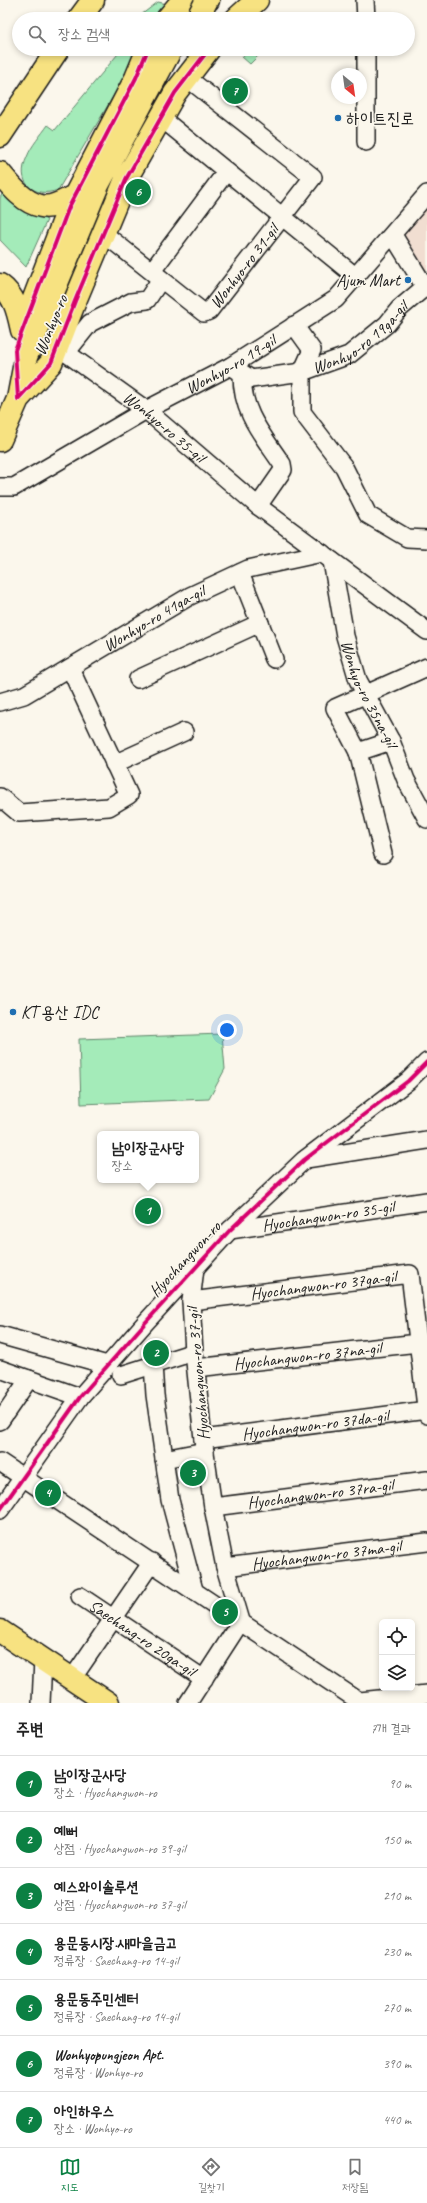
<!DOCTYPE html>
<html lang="ko">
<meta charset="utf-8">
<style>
body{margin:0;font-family:Caveat,"Poor Story",sans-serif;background:#f6f6f6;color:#222}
.controls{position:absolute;right:12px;bottom:12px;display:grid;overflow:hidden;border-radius:6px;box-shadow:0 2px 6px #0003}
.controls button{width:36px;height:36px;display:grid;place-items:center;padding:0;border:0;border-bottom:1px solid #e0e0e0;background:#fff;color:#222;font:20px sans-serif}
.compass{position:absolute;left:331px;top:68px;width:36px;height:36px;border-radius:50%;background:#fff;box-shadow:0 2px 6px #0003;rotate:151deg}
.you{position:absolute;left:227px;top:1030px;width:14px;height:14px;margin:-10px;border:3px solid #fff;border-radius:50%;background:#1a73e8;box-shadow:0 0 0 6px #1a73e833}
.badge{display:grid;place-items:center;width:26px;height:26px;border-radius:50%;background:#0b8043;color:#fff;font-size:13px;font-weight:700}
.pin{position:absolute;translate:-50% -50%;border:2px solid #fff;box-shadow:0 1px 4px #0006}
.popup{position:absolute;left:97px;top:1131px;width:102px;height:52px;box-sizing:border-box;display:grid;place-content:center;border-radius:6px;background:#fff;filter:drop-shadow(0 1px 3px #0005);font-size:13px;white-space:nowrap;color:#767676}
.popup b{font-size:15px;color:#222}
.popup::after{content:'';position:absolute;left:50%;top:100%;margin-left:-8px;border:8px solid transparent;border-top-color:#fff}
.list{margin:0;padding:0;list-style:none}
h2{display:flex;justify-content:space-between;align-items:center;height:52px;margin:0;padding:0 16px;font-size:17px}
h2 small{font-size:13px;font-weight:400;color:#767676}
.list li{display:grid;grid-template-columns:26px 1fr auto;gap:12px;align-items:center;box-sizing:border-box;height:56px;padding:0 16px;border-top:1px solid #e0e0e0}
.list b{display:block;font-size:15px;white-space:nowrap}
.list p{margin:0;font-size:13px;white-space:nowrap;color:#767676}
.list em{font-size:13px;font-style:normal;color:#767676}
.icon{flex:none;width:22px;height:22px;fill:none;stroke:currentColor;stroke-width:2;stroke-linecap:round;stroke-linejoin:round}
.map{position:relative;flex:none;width:427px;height:1703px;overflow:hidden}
.search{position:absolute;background:#fff;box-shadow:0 2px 6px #0003;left:12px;right:12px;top:12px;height:44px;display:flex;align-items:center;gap:10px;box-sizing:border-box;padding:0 14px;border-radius:22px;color:#767676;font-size:15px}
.sheet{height:444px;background:#fff}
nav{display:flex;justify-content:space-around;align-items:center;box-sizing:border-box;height:56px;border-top:1px solid #e0e0e0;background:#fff;font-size:11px;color:#767676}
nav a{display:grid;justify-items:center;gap:2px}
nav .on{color:#0b8043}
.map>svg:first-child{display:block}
.built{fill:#f1ded1}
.green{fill:#a4ebb9;stroke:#60846a}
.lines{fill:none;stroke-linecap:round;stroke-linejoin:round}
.minor-casing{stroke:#1c1c1c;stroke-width:20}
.major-casing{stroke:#1c1c1c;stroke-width:25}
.minor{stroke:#fbf7ec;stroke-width:17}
.major{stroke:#f7e281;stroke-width:22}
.major-bridge-casing{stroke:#1c1c1c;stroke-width:25;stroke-linecap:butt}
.major-bridge{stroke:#f7e281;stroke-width:22}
.cycleway-casing{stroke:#fbf7ec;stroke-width:6}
.cycleway{stroke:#d6006c;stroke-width:4}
.poi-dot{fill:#1f6fb2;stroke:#fbf7ec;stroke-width:1.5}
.labels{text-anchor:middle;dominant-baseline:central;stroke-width:3.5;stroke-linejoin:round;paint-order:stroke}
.poi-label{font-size:17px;fill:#1c1c1c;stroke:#fbf7ec;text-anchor:start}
.street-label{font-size:17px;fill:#1c1c1c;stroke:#fbf7ec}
</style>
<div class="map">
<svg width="427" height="1703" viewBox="0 0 427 1703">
<rect width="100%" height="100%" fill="#fbf7ec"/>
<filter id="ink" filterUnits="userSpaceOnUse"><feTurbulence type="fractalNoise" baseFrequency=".025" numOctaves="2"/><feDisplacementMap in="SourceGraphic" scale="8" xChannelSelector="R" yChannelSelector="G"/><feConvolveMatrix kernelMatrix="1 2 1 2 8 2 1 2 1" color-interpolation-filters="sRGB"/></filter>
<g filter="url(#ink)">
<path class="built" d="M 427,200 L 427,281 L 393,244 Z"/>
<path class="green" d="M 158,2 L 167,4 L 158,19 L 138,19 L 141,15 Z
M 122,49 L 141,49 L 58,190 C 33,199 15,182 27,157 C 31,146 41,135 48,125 L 55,130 Z
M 249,49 L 265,49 L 250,64 L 242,57 Z
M 2,194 L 47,220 L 26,267 L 0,240 L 0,198 Z
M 222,1034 L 225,1069 L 209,1099 L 81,1104 L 79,1039 Z"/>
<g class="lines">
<g class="minor-casing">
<g id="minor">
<path d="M 365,0 L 366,19"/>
<path d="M 160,117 L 355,276"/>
<path d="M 366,142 L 366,49"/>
<path id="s1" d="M 103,233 L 204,313 L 209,311 L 313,177 L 186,77"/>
<path d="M 152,271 L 226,172"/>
<path d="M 294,325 L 312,350 L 302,372 L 302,412 L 344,467 L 368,515 L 407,538 L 427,539"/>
<path id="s2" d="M 58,347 L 146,410 L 258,506 L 427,631"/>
<path d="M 66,353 L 90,323 L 131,302 L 147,300 L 161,279"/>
<path id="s3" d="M 231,366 L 251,379 L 302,372 L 349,355 L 387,324 L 399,309 L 425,287 L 393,235"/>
<path d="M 242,375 C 242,413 262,434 282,464 L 283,470 L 258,506"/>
<path id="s4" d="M 0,487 L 14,487 L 146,410 L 231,366 L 336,299 L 427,194"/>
<path id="s5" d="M 332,561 L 345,636 L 358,680 L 391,741 L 406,780 L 427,819"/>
<path d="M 240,573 L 274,659"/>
<path d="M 138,679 L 260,623"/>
<path id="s6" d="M 0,702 L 24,695 L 190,596 L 248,569 L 322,553"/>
<path d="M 358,752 L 335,708 L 427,667"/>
<path d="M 114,764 L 184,732"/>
<path d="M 0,797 L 19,813 L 109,807 L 129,795 L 70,668"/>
<path d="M 383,854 L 358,752 L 391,741"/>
<path d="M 306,1159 L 427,1140"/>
<path id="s7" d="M 230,1230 L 427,1201"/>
<path id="s8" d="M 191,1301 L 410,1274 L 427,1415"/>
<path d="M 0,1335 L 107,1365"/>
<path d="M 153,1364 L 155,1395 L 170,1500 L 194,1590"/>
<path id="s9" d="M 196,1368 L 427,1342"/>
<path d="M 0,1369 L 80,1397"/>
<path d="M 121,1375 L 194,1352"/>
<path d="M 0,1421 L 29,1379"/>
<path id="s10" d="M 203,1439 L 427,1410"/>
<path d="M 164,1459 L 205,1451"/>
<path d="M 0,1462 L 362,1703"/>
<path id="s11" d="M 213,1507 L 427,1480"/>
<path d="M 0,1510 L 80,1397 L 145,1323 L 230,1230 L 304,1160 L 408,1081 L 427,1062"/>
<path id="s12" d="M 225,1567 L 427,1542"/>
<path id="s13" d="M 80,1596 L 204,1679"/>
<path d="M 72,1679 L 152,1562"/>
<path d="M 360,1701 L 427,1694"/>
<path d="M 41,1703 L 43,1660"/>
<path d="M 188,1703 L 241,1621 L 225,1567 L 213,1507 L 203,1439 L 194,1352 L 191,1301 L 195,1268"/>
</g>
</g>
<g class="major-casing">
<path id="major" d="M 79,19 L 93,0
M 167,19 L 183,0
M 184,19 L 208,0
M 236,19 L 257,0
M 0,136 L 58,49
M 0,173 C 10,185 24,203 41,206 C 52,209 64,201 74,196
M 0,285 C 15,296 18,312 22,330
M 25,322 L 69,207 L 136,78 L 148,49
M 18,399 L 51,363 L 75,301 L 126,179 L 175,93 L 209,49
M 0,440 L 18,399 L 26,357 L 98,185 L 171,49
M 0,1631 L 108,1703"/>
</g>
<use href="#minor" class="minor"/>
<use href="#major" class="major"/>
<g class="major-bridge-casing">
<path id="major-bridge" d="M 197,19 L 207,0"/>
</g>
<use href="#major-bridge" class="major-bridge"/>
<g class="cycleway-casing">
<path id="cycleway" d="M 18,399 L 51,363 L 75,301 L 126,179 L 175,93 L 209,49
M 18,399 L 15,350 L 69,207 L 136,78 L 148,49
M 0,1510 L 80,1397 L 145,1323 L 230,1230 L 304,1160 L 408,1081 L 427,1062"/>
</g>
<use href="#cycleway" class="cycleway"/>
</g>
</g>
<g class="poi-dot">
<circle cx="338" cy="118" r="4"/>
<circle cx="408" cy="280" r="4"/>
<circle cx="13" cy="1012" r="4"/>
</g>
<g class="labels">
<g class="poi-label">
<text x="346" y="118">하이트진로</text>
<text x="400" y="280" text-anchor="end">Ajum Mart</text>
<text x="21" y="1012">KT 용산 IDC</text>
</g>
<g class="street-label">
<text stroke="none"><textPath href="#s1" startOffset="191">Wonhyo-ro 31-gil</textPath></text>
<text transform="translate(51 325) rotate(-68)">Wonhyo-ro</text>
<text stroke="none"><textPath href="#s3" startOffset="144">Wonhyo-ro 19ga-gil</textPath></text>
<text stroke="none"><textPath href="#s4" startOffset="263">Wonhyo-ro 19-gil</textPath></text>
<text stroke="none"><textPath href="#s2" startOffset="133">Wonhyo-ro 35-gil</textPath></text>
<text stroke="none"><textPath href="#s6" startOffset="176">Wonhyo-ro 41ga-gil</textPath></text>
<text stroke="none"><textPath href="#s5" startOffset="139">Wonhyo-ro 35na-gil</textPath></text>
<text stroke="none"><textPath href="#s7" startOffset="99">Hyochangwon-ro 35-gil</textPath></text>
<text transform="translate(185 1259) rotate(-47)">Hyochangwon-ro</text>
<text stroke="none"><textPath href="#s8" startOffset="133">Hyochangwon-ro 37ga-gil</textPath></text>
<text stroke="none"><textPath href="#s9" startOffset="112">Hyochangwon-ro 37na-gil</textPath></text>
<text transform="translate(198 1374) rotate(-95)">Hyochangwon-ro 37-gil</text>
<text stroke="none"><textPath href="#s10" startOffset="113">Hyochangwon-ro 37da-gil</textPath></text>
<text stroke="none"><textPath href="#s11" startOffset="108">Hyochangwon-ro 37ra-gil</textPath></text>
<text stroke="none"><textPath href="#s12" startOffset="102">Hyochangwon-ro 37ma-gil</textPath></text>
<text stroke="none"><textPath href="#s13" startOffset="75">Saechang-ro 20ga-gil</textPath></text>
</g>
</g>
</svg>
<div class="controls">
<button><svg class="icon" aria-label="locate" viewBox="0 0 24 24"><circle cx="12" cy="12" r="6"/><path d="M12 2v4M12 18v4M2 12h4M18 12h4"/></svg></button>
<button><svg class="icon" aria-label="layers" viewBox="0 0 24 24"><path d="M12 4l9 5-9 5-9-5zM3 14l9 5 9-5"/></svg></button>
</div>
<svg class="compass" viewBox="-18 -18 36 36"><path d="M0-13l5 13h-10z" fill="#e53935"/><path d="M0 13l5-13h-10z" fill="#767676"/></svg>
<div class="you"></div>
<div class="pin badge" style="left:148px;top:1211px">1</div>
<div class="popup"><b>남이장군사당</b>장소</div>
<div class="pin badge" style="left:156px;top:1353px">2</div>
<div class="pin badge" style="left:193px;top:1473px">3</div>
<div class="pin badge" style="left:48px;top:1493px">4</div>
<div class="pin badge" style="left:225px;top:1612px">5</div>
<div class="pin badge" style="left:138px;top:192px">6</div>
<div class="pin badge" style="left:235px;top:91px">7</div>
<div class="search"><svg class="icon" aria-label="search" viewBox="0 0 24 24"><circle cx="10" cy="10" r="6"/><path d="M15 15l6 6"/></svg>장소 검색</div>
</div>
<section class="sheet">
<h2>주변<small>7개 결과</small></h2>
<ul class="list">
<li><span class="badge">1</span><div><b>남이장군사당</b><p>장소 · Hyochangwon-ro</p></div><em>90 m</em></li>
<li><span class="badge">2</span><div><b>예뻐</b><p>상점 · Hyochangwon-ro 39-gil</p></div><em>150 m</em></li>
<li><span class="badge">3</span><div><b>예스와이솔루션</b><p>상점 · Hyochangwon-ro 37-gil</p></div><em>210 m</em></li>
<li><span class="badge">4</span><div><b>용문동시장.새마을금고</b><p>정류장 · Saechang-ro 14-gil</p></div><em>230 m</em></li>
<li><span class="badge">5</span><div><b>용문동주민센터</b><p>정류장 · Saechang-ro 14-gil</p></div><em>270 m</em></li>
<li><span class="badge">6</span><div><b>Wonhyopungjeon Apt.</b><p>정류장 · Wonhyo-ro</p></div><em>390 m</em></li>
<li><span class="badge">7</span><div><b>아인하우스</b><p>장소 · Wonhyo-ro</p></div><em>440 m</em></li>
</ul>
</section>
<nav>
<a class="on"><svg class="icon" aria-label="map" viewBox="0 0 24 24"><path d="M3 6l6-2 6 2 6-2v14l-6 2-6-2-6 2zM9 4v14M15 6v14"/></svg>지도</a>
<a><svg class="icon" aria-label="directions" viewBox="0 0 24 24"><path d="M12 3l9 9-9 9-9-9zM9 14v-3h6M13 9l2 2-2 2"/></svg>길찾기</a>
<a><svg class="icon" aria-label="saved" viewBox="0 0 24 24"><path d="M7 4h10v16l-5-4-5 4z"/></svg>저장됨</a>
</nav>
